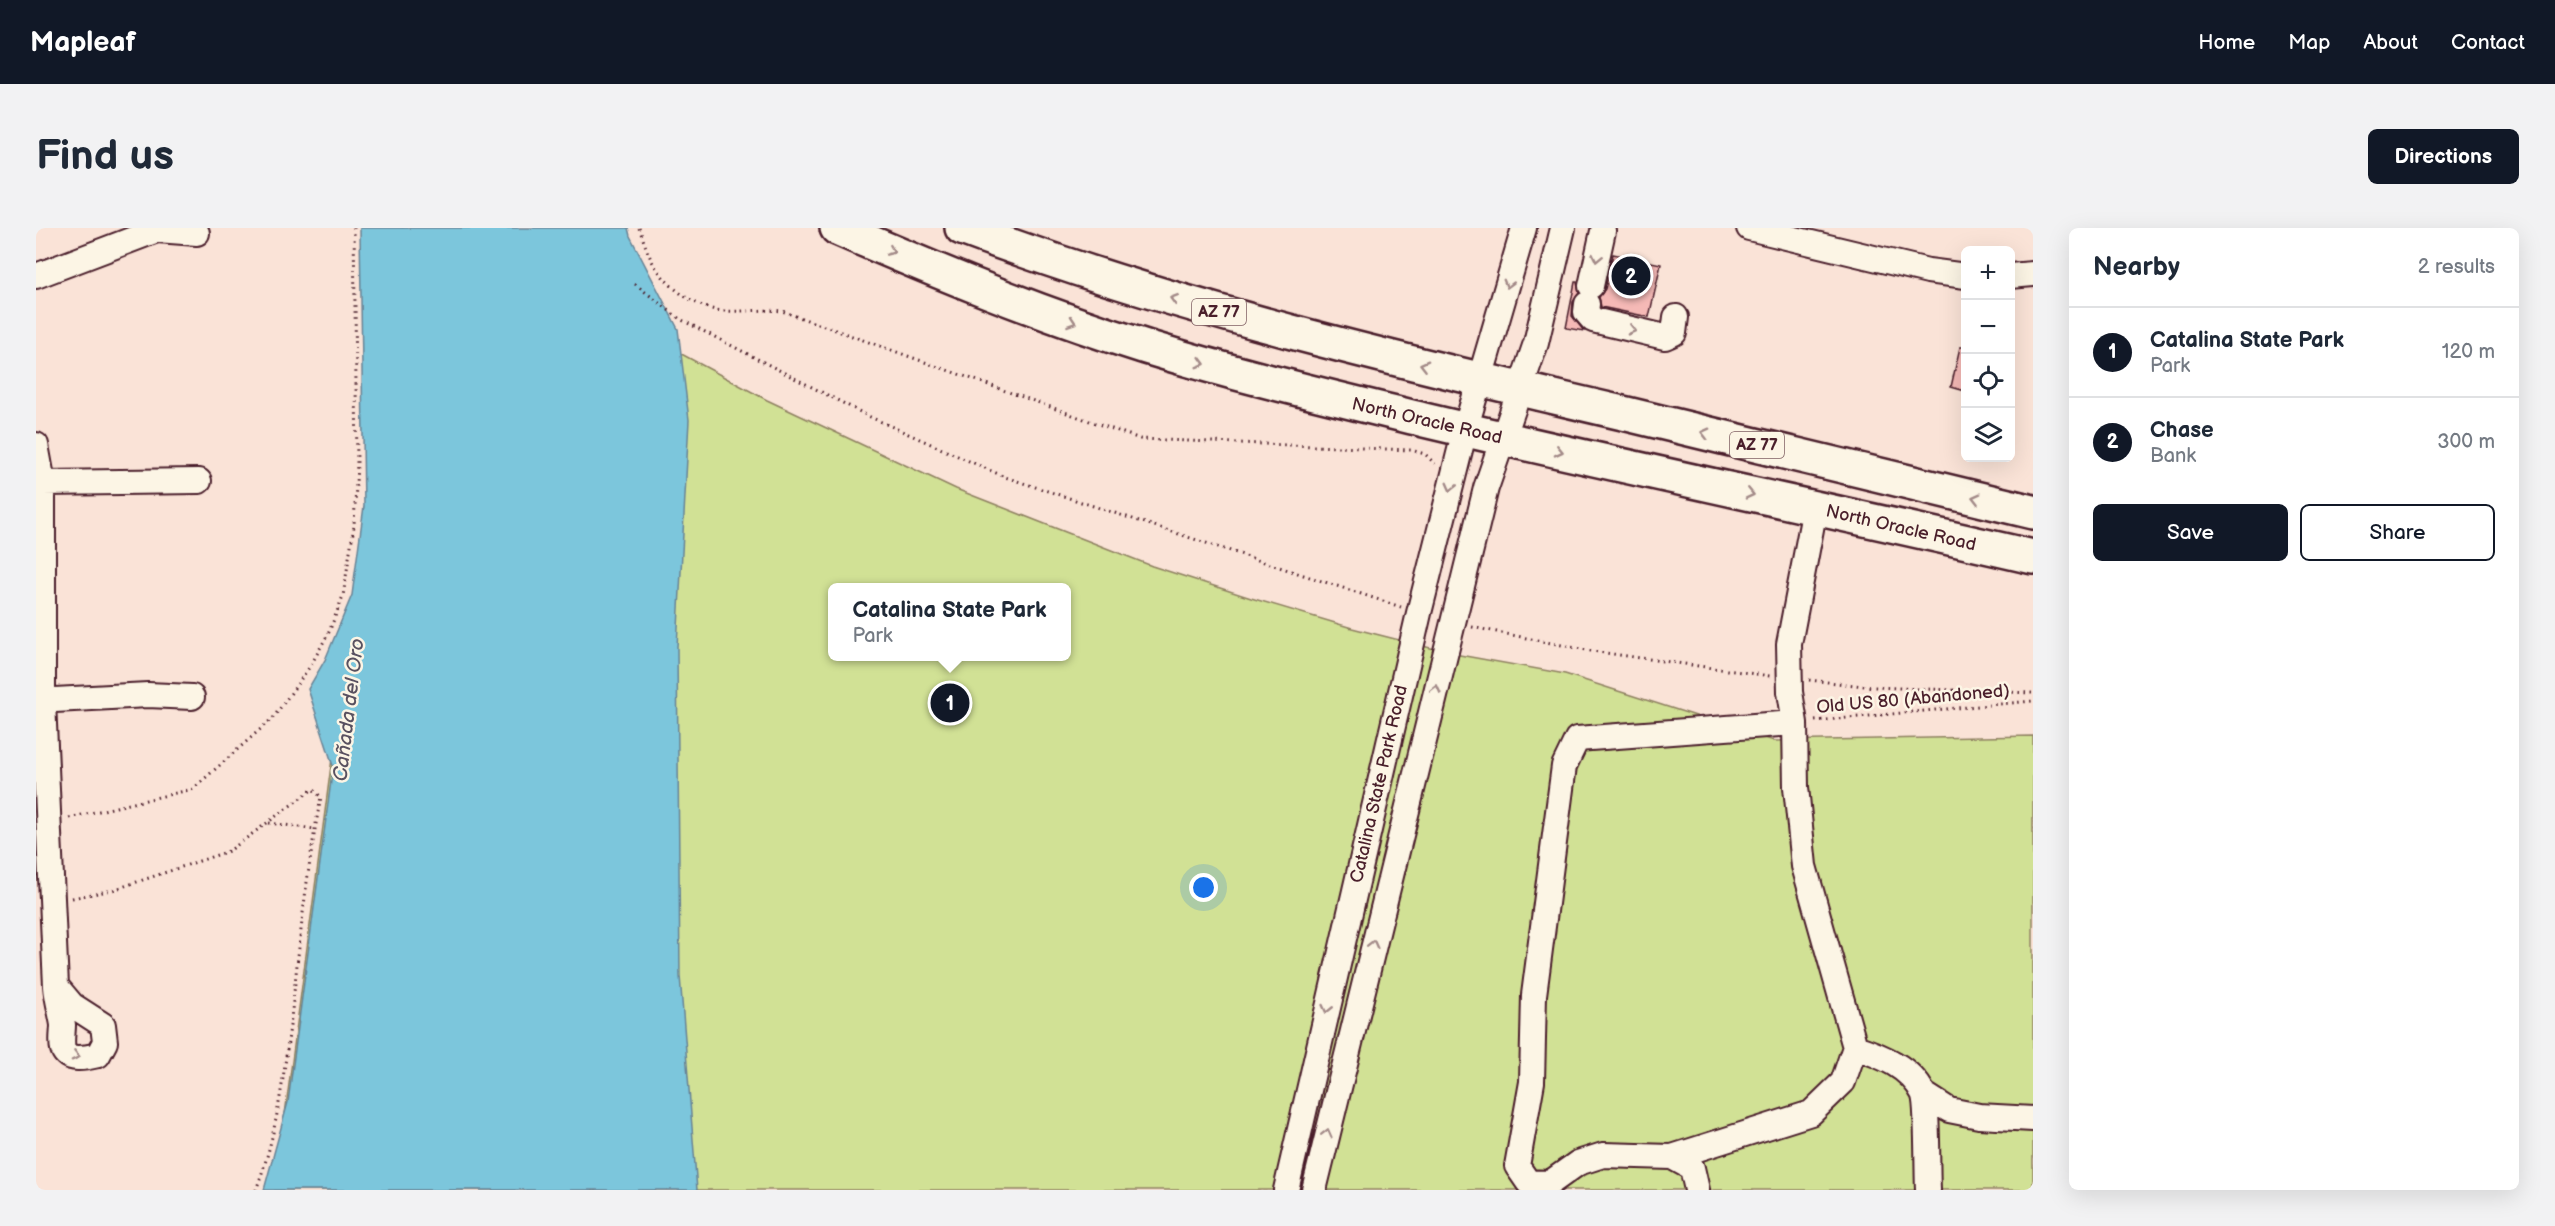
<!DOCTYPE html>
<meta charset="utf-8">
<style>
body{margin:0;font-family:"Balsamiq Sans",sans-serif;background:#f2f2f3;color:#1f2937}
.controls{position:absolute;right:18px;top:18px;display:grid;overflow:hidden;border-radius:9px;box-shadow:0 6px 24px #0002}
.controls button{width:54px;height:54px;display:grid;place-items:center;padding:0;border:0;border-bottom:2px solid #e0e1e3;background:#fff;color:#1f2937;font:30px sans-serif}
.you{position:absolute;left:1168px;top:660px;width:21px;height:21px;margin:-15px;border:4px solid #fff;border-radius:50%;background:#1a73e8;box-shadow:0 0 0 9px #1a73e833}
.badge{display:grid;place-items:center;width:39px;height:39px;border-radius:50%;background:#111827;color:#fff;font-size:20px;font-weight:700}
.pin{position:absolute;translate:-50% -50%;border:3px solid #fff;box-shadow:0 2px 6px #0006}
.popup{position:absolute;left:792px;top:355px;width:243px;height:78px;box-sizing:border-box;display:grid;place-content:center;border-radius:9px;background:#fff;filter:drop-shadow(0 2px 4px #0005);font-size:20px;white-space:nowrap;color:#747a83}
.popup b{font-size:22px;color:#1f2937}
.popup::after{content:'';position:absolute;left:50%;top:100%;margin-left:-12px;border:12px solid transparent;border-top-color:#fff}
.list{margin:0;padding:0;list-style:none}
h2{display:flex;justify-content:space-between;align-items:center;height:78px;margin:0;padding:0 24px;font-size:26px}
h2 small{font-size:20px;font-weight:400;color:#747a83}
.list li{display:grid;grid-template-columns:39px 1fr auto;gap:18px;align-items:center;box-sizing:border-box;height:90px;padding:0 24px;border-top:2px solid #e0e1e3}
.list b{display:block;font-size:22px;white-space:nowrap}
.list p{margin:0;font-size:20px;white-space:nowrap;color:#747a83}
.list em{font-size:20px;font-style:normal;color:#747a83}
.actions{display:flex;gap:12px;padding:18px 24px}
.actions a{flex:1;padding:14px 0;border:2px solid #111827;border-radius:9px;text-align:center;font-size:21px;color:#111827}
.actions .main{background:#111827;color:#fff}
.icon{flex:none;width:33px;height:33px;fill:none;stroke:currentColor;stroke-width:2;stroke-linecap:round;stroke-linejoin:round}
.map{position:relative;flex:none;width:1997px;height:962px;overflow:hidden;border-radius:9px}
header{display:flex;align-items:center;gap:36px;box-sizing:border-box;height:84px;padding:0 30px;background:#111827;color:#fff}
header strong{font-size:28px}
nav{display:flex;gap:33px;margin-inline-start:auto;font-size:21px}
.intro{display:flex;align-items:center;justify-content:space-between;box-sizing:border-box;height:144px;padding:0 36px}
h1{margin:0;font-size:42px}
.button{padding:15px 27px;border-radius:9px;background:#111827;color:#fff;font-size:21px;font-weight:700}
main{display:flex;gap:36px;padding:0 36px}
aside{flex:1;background:#fff;border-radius:9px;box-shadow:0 6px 24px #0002}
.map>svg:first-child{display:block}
.green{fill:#d1e195;stroke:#8e8060;stroke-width:1.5;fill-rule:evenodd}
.water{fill:#7cc6dc;stroke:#688395;stroke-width:1.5}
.building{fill:#f5b9b6;stroke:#4a1f2b;stroke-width:1.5}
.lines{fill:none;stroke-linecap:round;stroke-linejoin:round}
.minor-casing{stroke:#4a1f2b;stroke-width:28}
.highway-casing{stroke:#4a1f2b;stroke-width:38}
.path{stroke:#4a1f2b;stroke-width:3;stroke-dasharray:1.5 4.5;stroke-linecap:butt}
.minor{stroke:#fcf5e5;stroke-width:24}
.highway{stroke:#fcf5e5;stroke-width:33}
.oneway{stroke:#a38a88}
.labels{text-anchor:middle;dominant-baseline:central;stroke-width:5;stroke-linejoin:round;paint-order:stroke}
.shield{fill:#fcf5e5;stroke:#7f5f63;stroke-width:1.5}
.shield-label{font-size:16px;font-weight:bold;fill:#4a1f2b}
.street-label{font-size:18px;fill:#4a1f2b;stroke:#fcf5e5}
.water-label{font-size:20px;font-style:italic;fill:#595160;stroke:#fcf5e5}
</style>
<header>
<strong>Mapleaf</strong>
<nav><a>Home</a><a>Map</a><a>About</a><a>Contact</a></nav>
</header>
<div class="intro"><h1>Find us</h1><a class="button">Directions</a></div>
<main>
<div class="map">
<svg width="1997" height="962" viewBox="0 0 1997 962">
<rect width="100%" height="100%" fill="#fae3d7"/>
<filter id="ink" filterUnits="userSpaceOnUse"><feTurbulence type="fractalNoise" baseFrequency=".0167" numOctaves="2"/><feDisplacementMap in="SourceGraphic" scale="12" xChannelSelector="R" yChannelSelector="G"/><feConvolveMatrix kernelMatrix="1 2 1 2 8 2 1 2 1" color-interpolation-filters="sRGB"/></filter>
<g filter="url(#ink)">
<path class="green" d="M 366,0 L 638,122 L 731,172 L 920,261 L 1116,338 L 1215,370 L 1316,400 L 1418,426 L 1529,446 L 1738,513 L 1997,508 L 1997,962 L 239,962 ZM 797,360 L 1031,360 L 1031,428 L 797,428 Z"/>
<path class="water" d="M 324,0 L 592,0 L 594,8 L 642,101 L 653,192 L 641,419 L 644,748 L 661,962 L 228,962 L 252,874 L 297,538 L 272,461 L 289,432 L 316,367 L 328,278 Z"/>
<path class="building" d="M 1577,26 L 1625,36 L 1613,89 L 1565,79 L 1563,69 L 1569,61 Z
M 1539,54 L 1541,54 L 1543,65 L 1537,74 L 1536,88 L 1548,103 L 1530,100 Z
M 1924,119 L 1929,119 L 1929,163 L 1915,159 Z"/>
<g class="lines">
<g class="minor-casing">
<path id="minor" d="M 1713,0 L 1892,43 L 1930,48
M 0,48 L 121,2 L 161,5
M 1974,48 L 1997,46
M 1555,58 L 1567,3
M 1551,76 L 1550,84 L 1557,92 L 1629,109 L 1638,105 L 1640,89
M 0,217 L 7,255 L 7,474 L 20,758 C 21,771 25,784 27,797 C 27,804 25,814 27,821 C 32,835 53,829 62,827 L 69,814 L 67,797 L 36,777 L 20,758
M 7,255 L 163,253
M 1779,280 L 1753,416 L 1754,464 L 1759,495 L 1760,559 L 1768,638 L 1819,819 C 1846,828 1874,839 1887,865 C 1892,875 1891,946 1892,962
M 0,473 L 112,467 L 156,469
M 1888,866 L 1913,882 L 1943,888 L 1997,891
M 1636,929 L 1775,885 L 1807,854 L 1819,819
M 1250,962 L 1383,385 L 1429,202 L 1488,0
M 1278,962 L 1450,260 L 1500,115 L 1527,0
M 1661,962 L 1656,940 L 1636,929 L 1567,927 L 1542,935 L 1514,955 L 1492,954 L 1481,938 L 1496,854 L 1498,767 L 1528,538 L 1541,511 L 1759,495"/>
</g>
<g class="highway-casing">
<path id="highway" d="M 801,0 C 902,44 1004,86 1110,119 C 1201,147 1294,169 1388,192 C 1590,240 1794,282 1997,329
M 926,0 C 1142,81 1367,134 1591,186 C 1727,218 1862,251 1997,284"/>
</g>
<path class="path" d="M 603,0 C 607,10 610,21 615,31 C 628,57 660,82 689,83 C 708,84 727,81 746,83 L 1104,211 L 1375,222 L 1389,226 L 1399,236
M 599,56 L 644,91 L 832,188 L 969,249 L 1365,379
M 1436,399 L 1555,423 L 1734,448
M 1773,452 L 1837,459 L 1997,465
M 1779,493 L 1997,473
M 33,590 L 157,561 L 237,490 L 275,437 L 293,404 L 307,368 L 318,298 L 321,235 L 318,0
M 233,595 L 279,601
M 36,670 L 77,662 L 193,623 L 277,561 L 285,569 C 271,639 264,711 256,782 C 248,844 242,904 220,962"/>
<use href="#minor" class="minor"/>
<use href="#highway" class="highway"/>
</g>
<defs><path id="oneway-chevron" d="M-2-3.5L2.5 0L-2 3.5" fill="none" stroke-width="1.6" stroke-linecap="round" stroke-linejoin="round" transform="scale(1.5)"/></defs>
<g class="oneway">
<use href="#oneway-chevron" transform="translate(855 23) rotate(23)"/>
<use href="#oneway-chevron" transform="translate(1561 30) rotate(102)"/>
<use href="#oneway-chevron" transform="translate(1472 56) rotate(105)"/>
<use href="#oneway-chevron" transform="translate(1138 71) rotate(-164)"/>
<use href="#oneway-chevron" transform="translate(1036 94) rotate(19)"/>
<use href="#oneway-chevron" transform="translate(1596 102) rotate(13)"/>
<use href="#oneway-chevron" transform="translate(1165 135) rotate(16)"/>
<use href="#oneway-chevron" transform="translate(1388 137) rotate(-166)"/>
<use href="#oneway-chevron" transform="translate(1669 205) rotate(-166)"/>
<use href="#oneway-chevron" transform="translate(1523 223) rotate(13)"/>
<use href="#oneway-chevron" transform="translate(1415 259) rotate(104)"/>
<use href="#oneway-chevron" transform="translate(1714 266) rotate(13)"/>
<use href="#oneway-chevron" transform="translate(1940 270) rotate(-166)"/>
<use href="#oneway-chevron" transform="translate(1400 461) rotate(-76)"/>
<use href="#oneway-chevron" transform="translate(1337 716) rotate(-76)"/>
<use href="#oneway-chevron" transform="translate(1291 781) rotate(103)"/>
<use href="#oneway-chevron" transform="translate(40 828) rotate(14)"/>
<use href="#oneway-chevron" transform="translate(1291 905) rotate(-76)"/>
</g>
</g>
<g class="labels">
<g class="shield">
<rect x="1156" y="71" width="54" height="26" rx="4.5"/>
<rect x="1694" y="204" width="54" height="26" rx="4.5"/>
</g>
<g class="shield-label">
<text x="1183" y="84">AZ 77</text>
<text x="1721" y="217">AZ 77</text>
</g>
<g class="street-label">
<text transform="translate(1391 193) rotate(13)">North Oracle Road</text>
<text transform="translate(1865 300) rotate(13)">North Oracle Road</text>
<text transform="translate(1877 471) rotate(-5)">Old US 80 (Abandoned)</text>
<text transform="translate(1343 556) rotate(-77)">Catalina State Park Road</text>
</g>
<g class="water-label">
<text transform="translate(313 482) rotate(-83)">Cañada del Oro</text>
</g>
</g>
</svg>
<div class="controls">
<button>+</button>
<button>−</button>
<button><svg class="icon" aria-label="locate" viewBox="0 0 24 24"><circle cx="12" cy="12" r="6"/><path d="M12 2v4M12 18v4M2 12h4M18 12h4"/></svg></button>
<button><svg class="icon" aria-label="layers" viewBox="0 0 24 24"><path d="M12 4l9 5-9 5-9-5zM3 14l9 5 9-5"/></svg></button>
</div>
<div class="you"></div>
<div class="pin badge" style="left:914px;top:475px">1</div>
<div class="popup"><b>Catalina State Park</b>Park</div>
<div class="pin badge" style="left:1595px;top:48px">2</div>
</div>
<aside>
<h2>Nearby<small>2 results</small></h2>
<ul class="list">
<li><span class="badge">1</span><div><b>Catalina State Park</b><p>Park</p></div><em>120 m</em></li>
<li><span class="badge">2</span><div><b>Chase</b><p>Bank</p></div><em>300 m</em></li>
</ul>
<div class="actions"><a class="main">Save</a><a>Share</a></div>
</aside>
</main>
